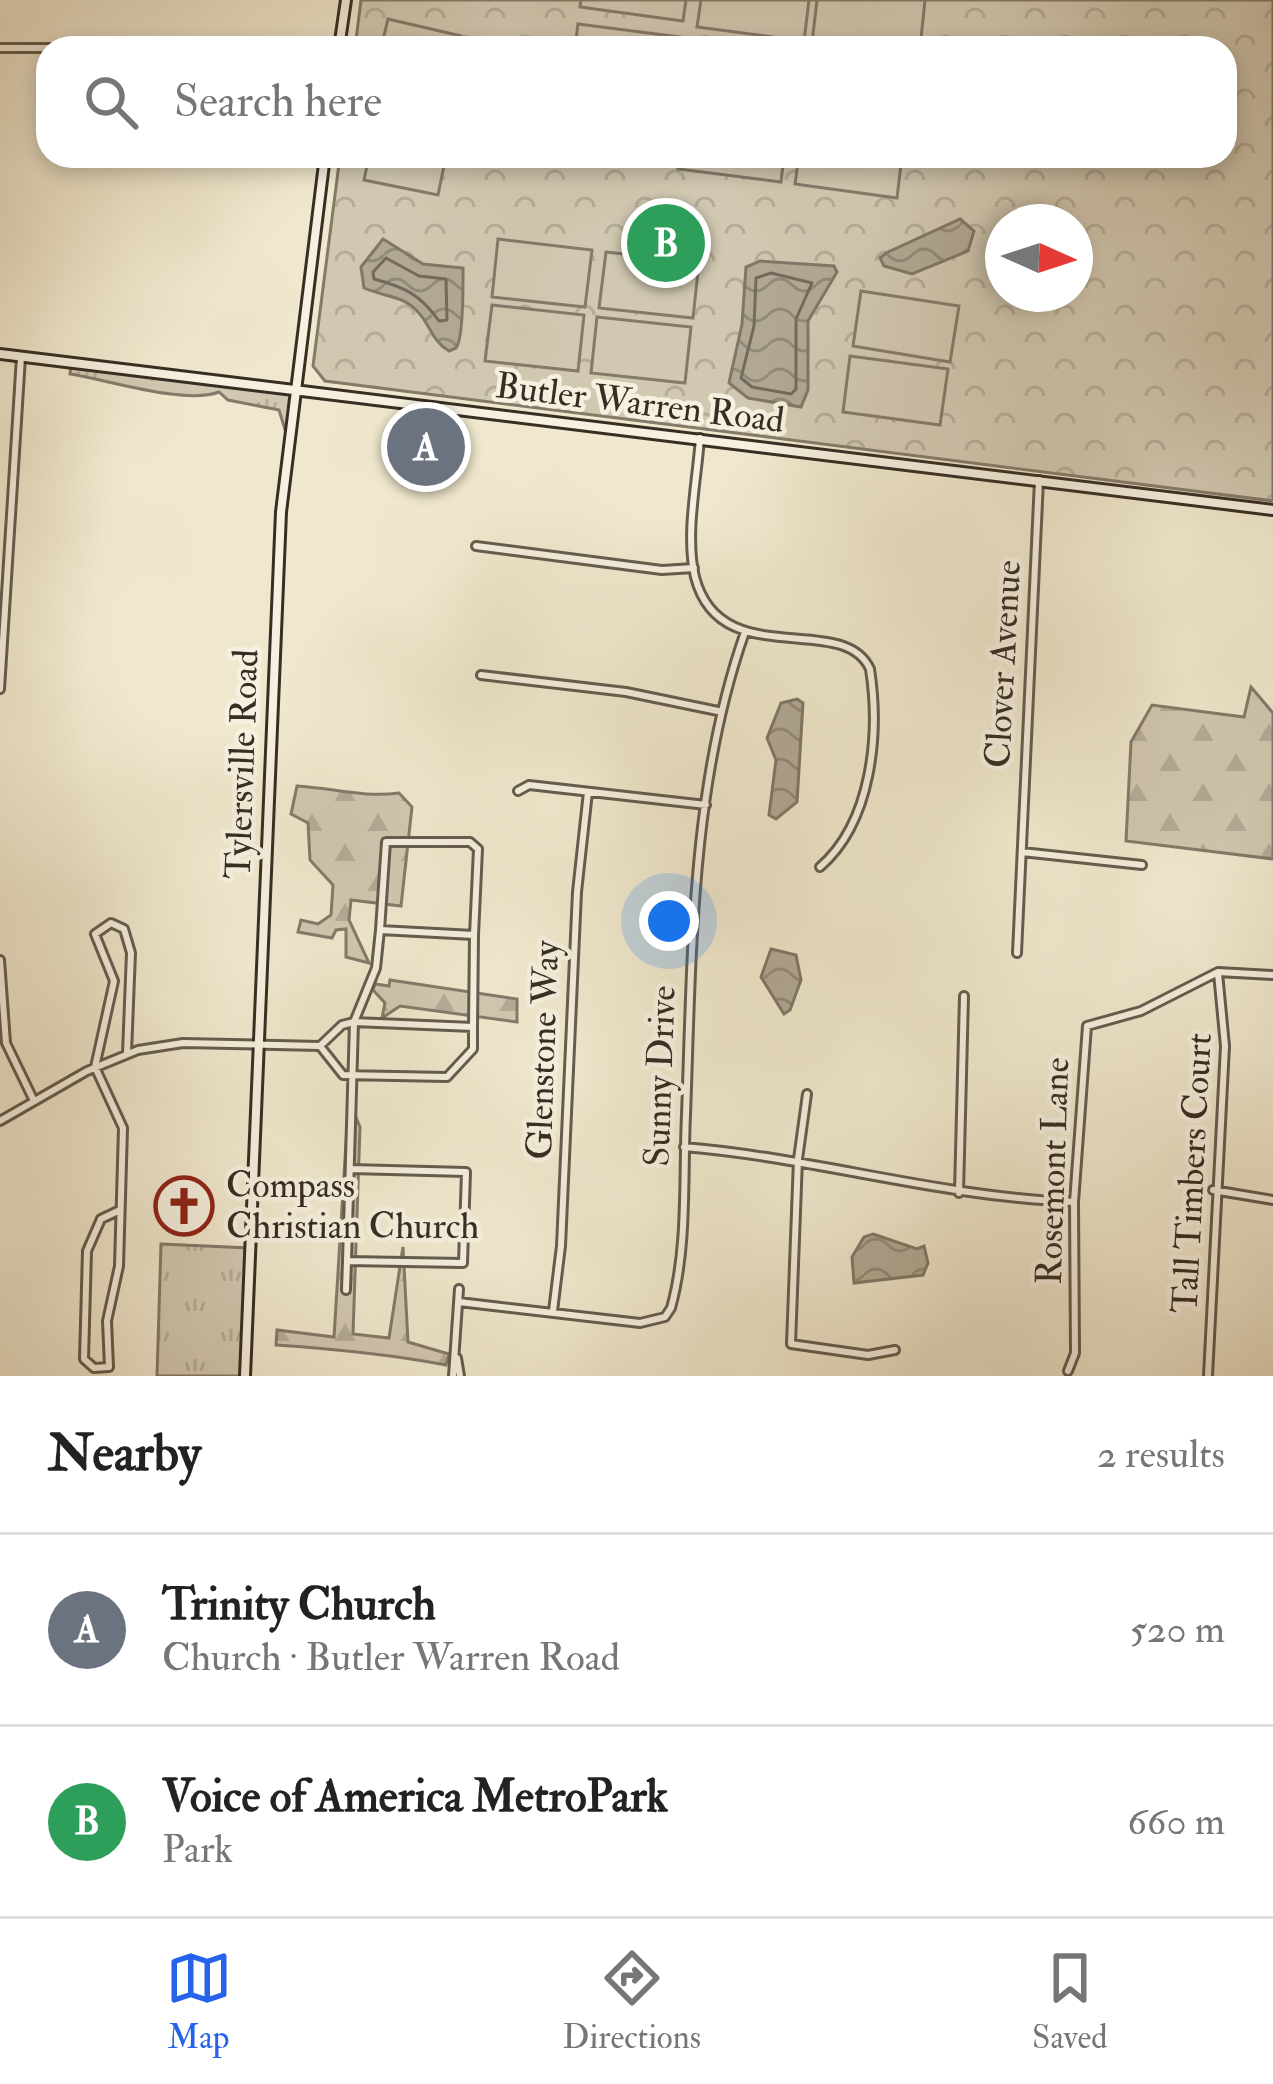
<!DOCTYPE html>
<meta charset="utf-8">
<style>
body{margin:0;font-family:"IM FELL Double Pica",serif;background:#f2f2f2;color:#222}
.compass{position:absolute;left:985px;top:204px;width:108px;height:108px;border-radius:50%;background:#fff;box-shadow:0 6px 18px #0003;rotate:93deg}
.you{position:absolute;left:669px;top:921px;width:42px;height:42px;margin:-30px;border:9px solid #fff;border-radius:50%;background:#1a73e8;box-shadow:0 0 0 18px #1a73e833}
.badge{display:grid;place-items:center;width:78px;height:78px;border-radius:50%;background:#2563eb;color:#fff;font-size:39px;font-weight:700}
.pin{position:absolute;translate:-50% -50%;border:6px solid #fff;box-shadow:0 3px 12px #0006}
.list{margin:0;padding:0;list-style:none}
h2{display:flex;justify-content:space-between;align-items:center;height:156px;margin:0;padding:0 48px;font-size:51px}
h2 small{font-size:39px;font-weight:400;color:#767676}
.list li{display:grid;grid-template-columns:78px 1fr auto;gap:36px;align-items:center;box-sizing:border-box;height:192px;padding:0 48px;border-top:3px solid #e0e0e0}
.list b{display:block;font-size:45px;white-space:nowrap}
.list p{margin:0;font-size:39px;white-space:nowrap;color:#767676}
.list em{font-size:39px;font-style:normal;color:#767676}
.icon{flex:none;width:66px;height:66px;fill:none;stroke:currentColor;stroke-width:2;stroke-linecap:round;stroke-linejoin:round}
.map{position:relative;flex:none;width:1273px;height:1376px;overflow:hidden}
.search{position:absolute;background:#fff;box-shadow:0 6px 18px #0003;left:36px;right:36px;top:36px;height:132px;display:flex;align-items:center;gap:30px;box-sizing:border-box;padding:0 42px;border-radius:36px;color:#767676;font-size:45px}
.sheet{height:540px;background:#fff}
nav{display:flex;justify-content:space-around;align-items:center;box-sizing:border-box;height:168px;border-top:3px solid #e0e0e0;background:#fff;font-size:33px;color:#767676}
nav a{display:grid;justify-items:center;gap:6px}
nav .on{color:#2563eb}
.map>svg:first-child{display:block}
.grass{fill:url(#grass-tufts);stroke:#847a6a;stroke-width:3}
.forest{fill:url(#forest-firs);stroke:#847a6a;stroke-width:3}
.park{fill:url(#park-crowns);stroke:#847a6a;stroke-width:3;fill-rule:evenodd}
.garden{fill:#d1c8b1;stroke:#847a6a;stroke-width:3}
.water{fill:url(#water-waves);stroke:#807767;stroke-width:3}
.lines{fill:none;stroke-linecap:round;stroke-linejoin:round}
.shore{stroke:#746a5c;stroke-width:3}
.street-casing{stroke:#655c4e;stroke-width:12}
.secondary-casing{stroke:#372d23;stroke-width:14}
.street{stroke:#f5f0df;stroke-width:6}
.secondary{stroke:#f5f0df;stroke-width:8}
.labels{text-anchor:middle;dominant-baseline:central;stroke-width:9;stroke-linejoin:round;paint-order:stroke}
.street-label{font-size:36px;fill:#372d23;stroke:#f5f0df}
.poi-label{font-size:36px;fill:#372d23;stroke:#f5f0df;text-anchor:start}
</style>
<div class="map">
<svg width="1273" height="1376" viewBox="0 0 1273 1376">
<defs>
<pattern id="grass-tufts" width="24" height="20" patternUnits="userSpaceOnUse" patternTransform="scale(3)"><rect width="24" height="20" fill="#d1c8b1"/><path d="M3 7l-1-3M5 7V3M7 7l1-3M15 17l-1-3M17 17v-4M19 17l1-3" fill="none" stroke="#b4ac98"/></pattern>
<pattern id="forest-firs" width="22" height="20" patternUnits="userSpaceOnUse" patternTransform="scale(3)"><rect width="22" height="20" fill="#d1c8b1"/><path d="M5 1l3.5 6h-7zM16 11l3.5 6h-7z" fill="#b4ac98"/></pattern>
<pattern id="park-crowns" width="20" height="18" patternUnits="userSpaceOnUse" patternTransform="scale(3)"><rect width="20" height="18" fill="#d1c8b1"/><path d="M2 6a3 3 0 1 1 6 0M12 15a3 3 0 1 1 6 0" fill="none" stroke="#b4ac98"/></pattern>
<pattern id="water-waves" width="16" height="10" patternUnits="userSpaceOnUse" patternTransform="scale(3)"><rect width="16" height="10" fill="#b1a894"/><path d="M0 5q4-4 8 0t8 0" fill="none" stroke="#918978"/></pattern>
</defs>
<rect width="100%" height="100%" fill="#f0e8ce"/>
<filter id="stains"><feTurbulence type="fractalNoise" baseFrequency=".00167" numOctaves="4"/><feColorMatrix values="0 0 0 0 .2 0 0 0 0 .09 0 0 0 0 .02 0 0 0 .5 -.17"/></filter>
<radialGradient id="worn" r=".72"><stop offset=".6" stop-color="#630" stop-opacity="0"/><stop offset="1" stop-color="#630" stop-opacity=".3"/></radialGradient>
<path class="grass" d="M 71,362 L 293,389 L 287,436 L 279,410 L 228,400 L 219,392 C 185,405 109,380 70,374 Z
M 161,1244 L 249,1248 L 245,1376 L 157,1376 Z"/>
<path class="forest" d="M 1251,687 L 1273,713 L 1273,859 L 1126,841 L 1131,742 L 1152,705 L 1244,717 Z
M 297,786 C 332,788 365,798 399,793 L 412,807 L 401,906 L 351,900 L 349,920 L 369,963 L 346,957 L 346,929 L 336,930 L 332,938 L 298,932 L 301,920 L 318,924 L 331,915 L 333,885 L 310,860 L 308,823 L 291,814 Z
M 390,980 L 517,999 L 517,1022 L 400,1006 L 382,1018 L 385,1003 L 373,990 L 375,984 L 389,986 Z
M 355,1115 L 360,1127 L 353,1334 L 389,1338 L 403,1247 L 408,1342 L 449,1354 L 446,1365 C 389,1354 334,1349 276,1345 L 277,1330 L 334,1337 L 347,1127 Z"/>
<path class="park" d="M 361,0 L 1273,0 L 1273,501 L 325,381 L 313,366 L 340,156 L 1225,156 L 1225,48 L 355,48 ZM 1003,222 L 1075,222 L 1075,294 L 1003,294 Z"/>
<path class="garden" d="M 581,0 L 686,0 L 683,21 L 580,7 Z
M 701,0 L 809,0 L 804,41 L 697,27 Z
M 817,0 L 925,0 L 920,48 L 812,43 Z
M 388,19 L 461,36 L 459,48 L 381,48 Z
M 578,24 L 680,37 L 678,48 L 575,48 Z
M 369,156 L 446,156 L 438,195 L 364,180 Z
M 679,156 L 784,156 L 781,182 L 678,169 Z
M 799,156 L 902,156 L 897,198 L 795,184 Z
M 498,239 L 592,250 L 585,307 L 492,297 Z
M 606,252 L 699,262 L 693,318 L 599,308 Z
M 861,291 L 959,306 L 950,362 L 853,346 Z
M 492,305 L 584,315 L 578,371 L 485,361 Z
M 597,317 L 691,327 L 685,383 L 591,373 Z
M 850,356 L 948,369 L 940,425 L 843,412 Z"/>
<path class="water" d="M 960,219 L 974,231 L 968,251 L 912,274 L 884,266 L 880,258 L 886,253 Z
M 383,239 L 423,264 L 463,268 C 463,283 464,338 456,348 L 449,351 C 432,341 431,326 418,312 C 403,295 384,297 364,288 L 361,267 Z
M 760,261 L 834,266 L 837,272 L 808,321 L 808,390 L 801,407 L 748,398 L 729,383 L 742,324 L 746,267 Z
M 797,699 L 803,703 L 797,802 L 776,819 L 769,815 L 776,760 L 767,738 L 781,703 Z
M 771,949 L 796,955 L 801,980 L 790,1010 L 784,1014 L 761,977 Z
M 873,1234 L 917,1249 L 924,1246 L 928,1263 L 923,1275 L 854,1283 L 852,1257 L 864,1237 Z"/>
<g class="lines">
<path class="shore" d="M 386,258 L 419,276 L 446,279 L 447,320 L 439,321 C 420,294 404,287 374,279 L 373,272 Z
M 771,273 L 812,283 L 796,319 L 796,389 L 791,394 L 752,387 L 741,378 L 754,326 L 756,278 Z"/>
<g class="street-casing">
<path id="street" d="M 0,48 L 53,48
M 700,438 C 697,481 685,535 695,577 C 720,674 843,610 870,669 C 880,734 872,822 820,867
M 476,546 L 662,570 L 694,568
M 481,675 L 626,692 L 718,711
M 0,689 L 21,357
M 518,791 L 529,785 L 706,805
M 1022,852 L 1142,865
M 380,930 L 386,842 L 470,842 L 478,849 L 474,935
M 1017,953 L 1039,480
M 0,960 L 6,1043 L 34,1101
M 807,1094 L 798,1159 L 791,1344 L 868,1355 L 895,1350
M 0,1121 L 87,1071 L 138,1050 L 183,1043 L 320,1046 L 342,1025 L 354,1022 L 473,1027 L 473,1049 L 447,1077 L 343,1075 L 320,1046
M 684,1147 C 816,1158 940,1197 1074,1202
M 351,1169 L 466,1172 L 463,1263 L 347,1261 L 354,1022 L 376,968 L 380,930 L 474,935 L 473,1027
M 1213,1190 L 1273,1200
M 959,1193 L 964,996
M 120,1210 L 101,1219 L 87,1251 L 84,1359 L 94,1368 L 109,1367 L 107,1321 L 119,1266 L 123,1128 L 95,1067 L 114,981 L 95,934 L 111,923 L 124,929 L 131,953 L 127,1053
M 346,1290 L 347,1261
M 459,1302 L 640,1323 L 665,1317 L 671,1308 C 688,1247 683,1177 686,1115 C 692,953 691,785 745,632
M 553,1311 L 561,1246 L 577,892 L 588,792
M 457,1358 L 460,1376
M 1068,1371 L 1075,1353 L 1074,1202 L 1087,1026 L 1141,1011 L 1218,972 L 1273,975
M 453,1376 L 459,1289
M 1208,1376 L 1225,1046 L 1218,973"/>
</g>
<g class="secondary-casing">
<path id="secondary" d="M 339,48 L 346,0
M 0,354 L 1273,510
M 245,1376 L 281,512 L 325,156"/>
</g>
<use href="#street" class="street"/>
<use href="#secondary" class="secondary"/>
</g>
<defs>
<g id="church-ring" transform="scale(3)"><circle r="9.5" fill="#f5f0df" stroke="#8f2418" stroke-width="1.5"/><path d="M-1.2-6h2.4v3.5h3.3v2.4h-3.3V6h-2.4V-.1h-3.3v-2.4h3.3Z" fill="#8f2418"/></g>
</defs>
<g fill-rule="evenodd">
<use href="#church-ring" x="184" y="1206"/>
</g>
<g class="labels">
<g class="street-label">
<text transform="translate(640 403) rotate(7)">Butler Warren Road</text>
<text transform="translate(1003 664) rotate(-87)">Clover Avenue</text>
<text transform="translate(242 764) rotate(-88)">Tylersville Road</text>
<text transform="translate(543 1050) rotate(-88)">Glenstone Way</text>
<text transform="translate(660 1076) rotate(-88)">Sunny Drive</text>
<text transform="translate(1053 1171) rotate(-88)">Rosemont Lane</text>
<text transform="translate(1192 1173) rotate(-87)">Tall Timbers Court</text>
</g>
<g class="poi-label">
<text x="226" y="1185">Compass<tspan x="226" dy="41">Christian Church</tspan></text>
</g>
</g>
<rect width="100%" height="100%" filter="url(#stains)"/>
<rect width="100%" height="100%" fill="url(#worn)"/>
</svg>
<svg class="compass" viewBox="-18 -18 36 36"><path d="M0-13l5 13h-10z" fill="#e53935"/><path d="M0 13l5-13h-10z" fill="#767676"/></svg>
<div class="you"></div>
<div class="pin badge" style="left:426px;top:447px;background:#6b7280">A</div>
<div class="pin badge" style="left:666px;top:243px;background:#2e9e5b">B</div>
<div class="search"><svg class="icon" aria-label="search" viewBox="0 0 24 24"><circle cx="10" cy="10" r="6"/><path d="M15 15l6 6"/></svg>Search here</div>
</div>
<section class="sheet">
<h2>Nearby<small>2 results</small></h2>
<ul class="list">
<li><span class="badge" style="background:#6b7280">A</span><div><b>Trinity Church</b><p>Church · Butler Warren Road</p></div><em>520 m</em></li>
<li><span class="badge" style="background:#2e9e5b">B</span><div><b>Voice of America MetroPark</b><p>Park</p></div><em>660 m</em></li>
</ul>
</section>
<nav>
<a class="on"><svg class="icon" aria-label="map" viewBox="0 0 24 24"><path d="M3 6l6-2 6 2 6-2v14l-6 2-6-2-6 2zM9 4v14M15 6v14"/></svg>Map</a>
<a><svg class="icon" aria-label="directions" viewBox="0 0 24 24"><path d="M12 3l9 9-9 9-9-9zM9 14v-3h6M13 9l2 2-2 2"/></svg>Directions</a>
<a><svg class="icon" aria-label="saved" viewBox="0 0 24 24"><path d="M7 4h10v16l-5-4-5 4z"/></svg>Saved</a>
</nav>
